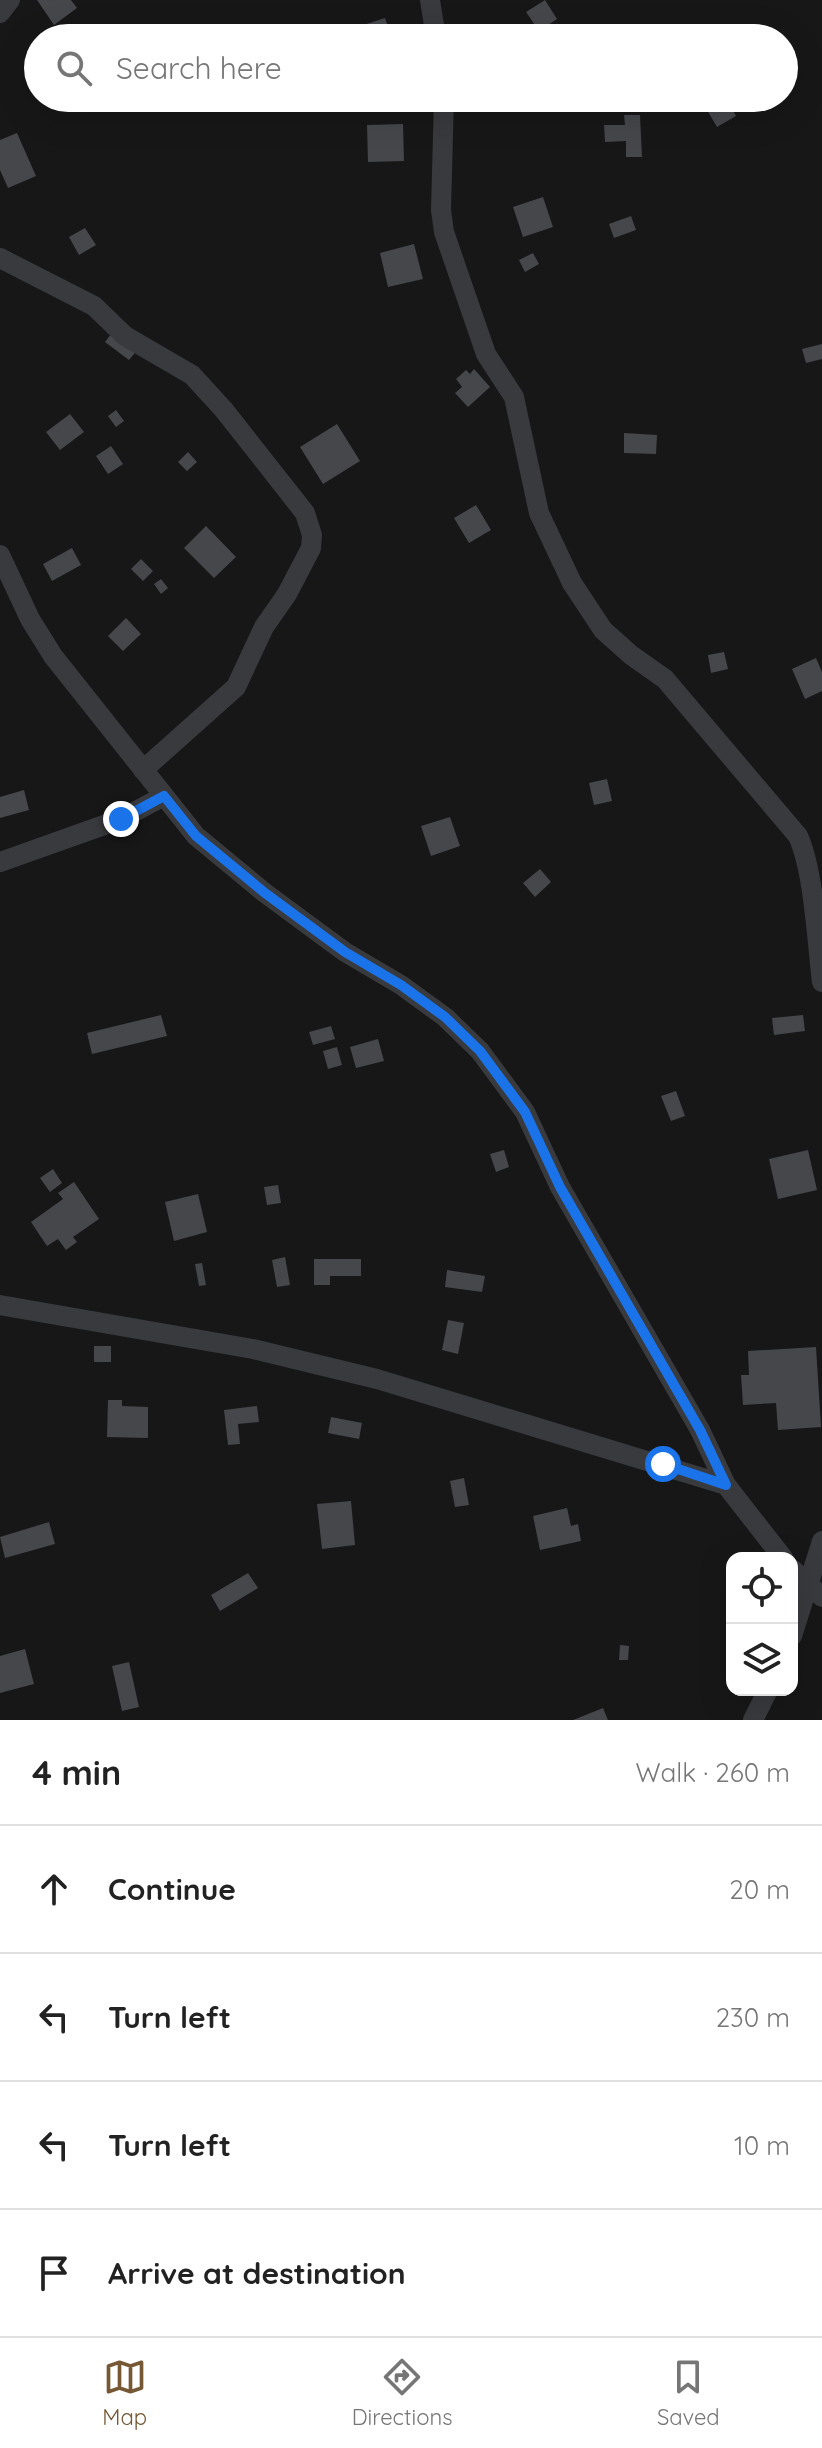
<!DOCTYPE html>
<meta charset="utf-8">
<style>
body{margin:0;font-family:Quicksand,sans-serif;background:#f6f6f6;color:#222}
.controls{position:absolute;right:24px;bottom:24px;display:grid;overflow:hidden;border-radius:16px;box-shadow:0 8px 32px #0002}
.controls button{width:72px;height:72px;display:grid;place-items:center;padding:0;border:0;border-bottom:2px solid #e0e0e0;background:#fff;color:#222;font:40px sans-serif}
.stop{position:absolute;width:24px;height:24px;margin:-18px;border:6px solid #1a73e8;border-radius:50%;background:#fff}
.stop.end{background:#1a73e8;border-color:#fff;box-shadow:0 2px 8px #0008}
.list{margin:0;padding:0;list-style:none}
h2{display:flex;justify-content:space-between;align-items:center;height:104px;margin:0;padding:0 32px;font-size:34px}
h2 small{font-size:26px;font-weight:400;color:#767676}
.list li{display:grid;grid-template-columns:52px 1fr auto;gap:24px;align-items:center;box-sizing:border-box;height:128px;padding:0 32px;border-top:2px solid #e0e0e0}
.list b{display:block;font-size:30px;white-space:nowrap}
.list em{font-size:26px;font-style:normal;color:#767676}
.icon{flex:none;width:44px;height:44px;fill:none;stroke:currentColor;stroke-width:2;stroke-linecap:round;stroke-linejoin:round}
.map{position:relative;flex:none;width:822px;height:1720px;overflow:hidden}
.search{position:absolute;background:#fff;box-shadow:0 8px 32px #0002;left:24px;right:24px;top:24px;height:88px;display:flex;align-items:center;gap:20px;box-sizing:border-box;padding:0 28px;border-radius:44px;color:#767676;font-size:30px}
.sheet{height:616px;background:#fff}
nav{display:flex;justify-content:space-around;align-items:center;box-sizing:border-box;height:112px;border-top:2px solid #e0e0e0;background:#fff;font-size:22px;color:#767676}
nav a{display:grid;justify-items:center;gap:4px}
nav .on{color:#775834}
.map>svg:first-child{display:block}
.building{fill:#46474b}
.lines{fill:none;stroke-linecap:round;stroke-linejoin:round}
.street{stroke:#383a3d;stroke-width:20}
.route{stroke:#1a73e8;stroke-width:10}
</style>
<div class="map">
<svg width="822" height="1720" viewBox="0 0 822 1720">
<rect width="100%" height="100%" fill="#171718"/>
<path class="building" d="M 37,0 L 71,0 L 77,8 L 54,25 Z
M 545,0 L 557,19 L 539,31 L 526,12 Z
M 385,18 L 392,38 L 360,38 L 357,27 Z
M 727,99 L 736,116 L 717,127 L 707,110 Z
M 624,115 L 640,115 L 642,157 L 626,157 L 626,141 L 605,142 L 604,125 L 625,125 Z
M 403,124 L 404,161 L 368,162 L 367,125 Z
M 17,133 L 36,176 L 8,188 L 0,170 L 0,140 Z
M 543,197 L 553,227 L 523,237 L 513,207 Z
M 631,216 L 636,230 L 614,238 L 609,224 Z
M 85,228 L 96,245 L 79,255 L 69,237 Z
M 414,244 L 423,279 L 388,287 L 380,253 Z
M 533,253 L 539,264 L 525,272 L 519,260 Z
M 114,330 L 138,349 L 129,360 L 105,342 Z
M 822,344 L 822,359 L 806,363 L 802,349 Z
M 474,369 L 490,387 L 468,407 L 455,393 L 462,387 L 456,379 L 466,370 L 470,374 Z
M 116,410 L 124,421 L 116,427 L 108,416 Z
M 70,414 L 84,432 L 60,450 L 46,432 Z
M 337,424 L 360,461 L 323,484 L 300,447 Z
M 624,433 L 657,435 L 656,454 L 624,453 Z
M 111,446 L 123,464 L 108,474 L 96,456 Z
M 188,452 L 197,462 L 187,471 L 178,462 Z
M 476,505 L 491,530 L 469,543 L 454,518 Z
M 206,526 L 236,557 L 214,578 L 184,548 Z
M 72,548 L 81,565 L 52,581 L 43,564 Z
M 141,559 L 153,571 L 143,581 L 131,569 Z
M 161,579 L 168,588 L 161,594 L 154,584 Z
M 126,618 L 141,634 L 123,651 L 108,636 Z
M 724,652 L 728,669 L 711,673 L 708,655 Z
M 816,658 L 822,672 L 822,691 L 805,699 L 792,669 Z
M 607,779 L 612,801 L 594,805 L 589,783 Z
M 24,790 L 29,810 L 0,818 L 0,797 Z
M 450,817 L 460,846 L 431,856 L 421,826 Z
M 540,869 L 551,882 L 535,897 L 523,883 Z
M 161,1015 L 167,1036 L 92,1054 L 87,1033 Z
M 803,1015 L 805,1031 L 774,1035 L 772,1018 Z
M 331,1026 L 335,1039 L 313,1045 L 309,1032 Z
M 378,1039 L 384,1061 L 356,1068 L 350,1047 Z
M 337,1047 L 342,1065 L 328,1069 L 323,1051 Z
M 676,1091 L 685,1116 L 671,1121 L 661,1096 Z
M 504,1150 L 509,1167 L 496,1172 L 490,1154 Z
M 808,1150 L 817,1190 L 778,1199 L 769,1159 Z
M 53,1169 L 62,1183 L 50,1192 L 40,1178 Z
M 74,1182 L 99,1219 L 73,1237 L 77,1242 L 66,1250 L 58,1239 L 47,1246 L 31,1222 L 63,1199 L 58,1193 Z
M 278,1185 L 281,1203 L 267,1205 L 264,1187 Z
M 198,1194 L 207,1232 L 174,1241 L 165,1202 Z
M 285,1257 L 290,1285 L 277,1287 L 272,1260 Z
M 314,1259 L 361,1259 L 361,1276 L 330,1276 L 330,1285 L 314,1285 Z
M 202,1263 L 206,1285 L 199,1286 L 195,1264 Z
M 447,1270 L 485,1276 L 482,1292 L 445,1287 Z
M 448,1320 L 464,1323 L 458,1354 L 442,1350 Z
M 94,1346 L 111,1346 L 111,1362 L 94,1362 Z
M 816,1347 L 821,1427 L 778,1430 L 776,1403 L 743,1405 L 741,1375 L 749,1375 L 748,1351 Z
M 108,1400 L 122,1400 L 122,1406 L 148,1407 L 148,1438 L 107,1437 Z
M 257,1406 L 259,1422 L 238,1424 L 240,1444 L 228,1445 L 224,1410 Z
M 331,1417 L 362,1423 L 359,1439 L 328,1433 Z
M 464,1478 L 469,1505 L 455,1507 L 450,1481 Z
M 351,1501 L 355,1545 L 322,1549 L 317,1504 Z
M 567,1508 L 571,1526 L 578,1524 L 581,1541 L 540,1550 L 533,1516 Z
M 49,1522 L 55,1544 L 5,1558 L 0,1537 Z
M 248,1573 L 258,1588 L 220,1611 L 211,1595 Z
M 620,1645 L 629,1646 L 628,1660 L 619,1660 Z
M 25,1649 L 34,1684 L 0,1693 L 0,1656 Z
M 129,1662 L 139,1707 L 122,1711 L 112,1666 Z
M 603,1708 L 608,1720 L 573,1720 Z"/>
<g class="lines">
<path class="street" d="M 430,0 L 436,38
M 0,13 L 10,0
M 444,98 L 441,210 L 444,232 L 486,354 L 514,397 L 539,513 L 572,583 L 603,630 L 631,655 L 665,679 L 798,836 C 814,871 817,942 822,982
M 0,258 L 94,306 L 125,336 L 192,375 L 224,410 L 305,513 L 312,535 L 311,548 L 287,594 L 264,627 L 236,687 L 143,770
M 0,555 L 30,619 L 53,656 L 196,836 L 265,893 L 345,952 L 401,985 L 445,1017 L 480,1051 L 525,1112 L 560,1187 L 700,1430 L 726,1485 L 783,1558
M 0,862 L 121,819 L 164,796
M 0,1305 L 253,1349 L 377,1379 L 726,1485
M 792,1569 L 822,1597
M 792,1636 L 822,1541
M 753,1720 L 768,1690"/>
</g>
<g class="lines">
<path class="route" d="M 121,819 L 164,796 L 196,836 L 265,893 L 345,952 L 401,985 L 445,1017 L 480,1051 L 525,1112 L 560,1187 L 700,1430 L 726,1485 L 663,1464"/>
</g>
</svg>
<div class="controls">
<button><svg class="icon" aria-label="locate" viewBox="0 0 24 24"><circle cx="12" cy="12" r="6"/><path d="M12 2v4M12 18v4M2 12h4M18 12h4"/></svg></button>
<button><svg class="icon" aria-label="layers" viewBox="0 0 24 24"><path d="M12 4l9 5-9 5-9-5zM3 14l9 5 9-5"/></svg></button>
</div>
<div class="stop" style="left:663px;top:1464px"></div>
<div class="stop end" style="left:121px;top:819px"></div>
<div class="search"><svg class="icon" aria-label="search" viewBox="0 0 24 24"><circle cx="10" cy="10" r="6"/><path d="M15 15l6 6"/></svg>Search here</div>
</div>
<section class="sheet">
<h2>4 min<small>Walk · 260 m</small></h2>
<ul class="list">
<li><svg class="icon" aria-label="ahead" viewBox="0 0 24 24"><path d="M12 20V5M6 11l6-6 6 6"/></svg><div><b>Continue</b></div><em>20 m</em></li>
<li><svg class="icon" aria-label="left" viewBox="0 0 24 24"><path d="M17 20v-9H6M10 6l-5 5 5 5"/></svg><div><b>Turn left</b></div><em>230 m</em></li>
<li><svg class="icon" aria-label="left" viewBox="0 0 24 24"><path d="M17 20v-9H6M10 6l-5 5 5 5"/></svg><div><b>Turn left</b></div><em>10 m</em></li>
<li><svg class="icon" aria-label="arrive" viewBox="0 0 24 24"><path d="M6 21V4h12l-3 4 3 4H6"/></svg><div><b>Arrive at destination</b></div></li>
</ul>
</section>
<nav>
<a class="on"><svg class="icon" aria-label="map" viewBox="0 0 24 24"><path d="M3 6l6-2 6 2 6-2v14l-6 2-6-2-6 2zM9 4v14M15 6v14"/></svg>Map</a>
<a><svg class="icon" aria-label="directions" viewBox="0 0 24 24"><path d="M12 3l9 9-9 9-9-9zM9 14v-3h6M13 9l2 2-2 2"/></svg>Directions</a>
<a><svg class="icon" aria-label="saved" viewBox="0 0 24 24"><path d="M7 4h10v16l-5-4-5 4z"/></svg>Saved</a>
</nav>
